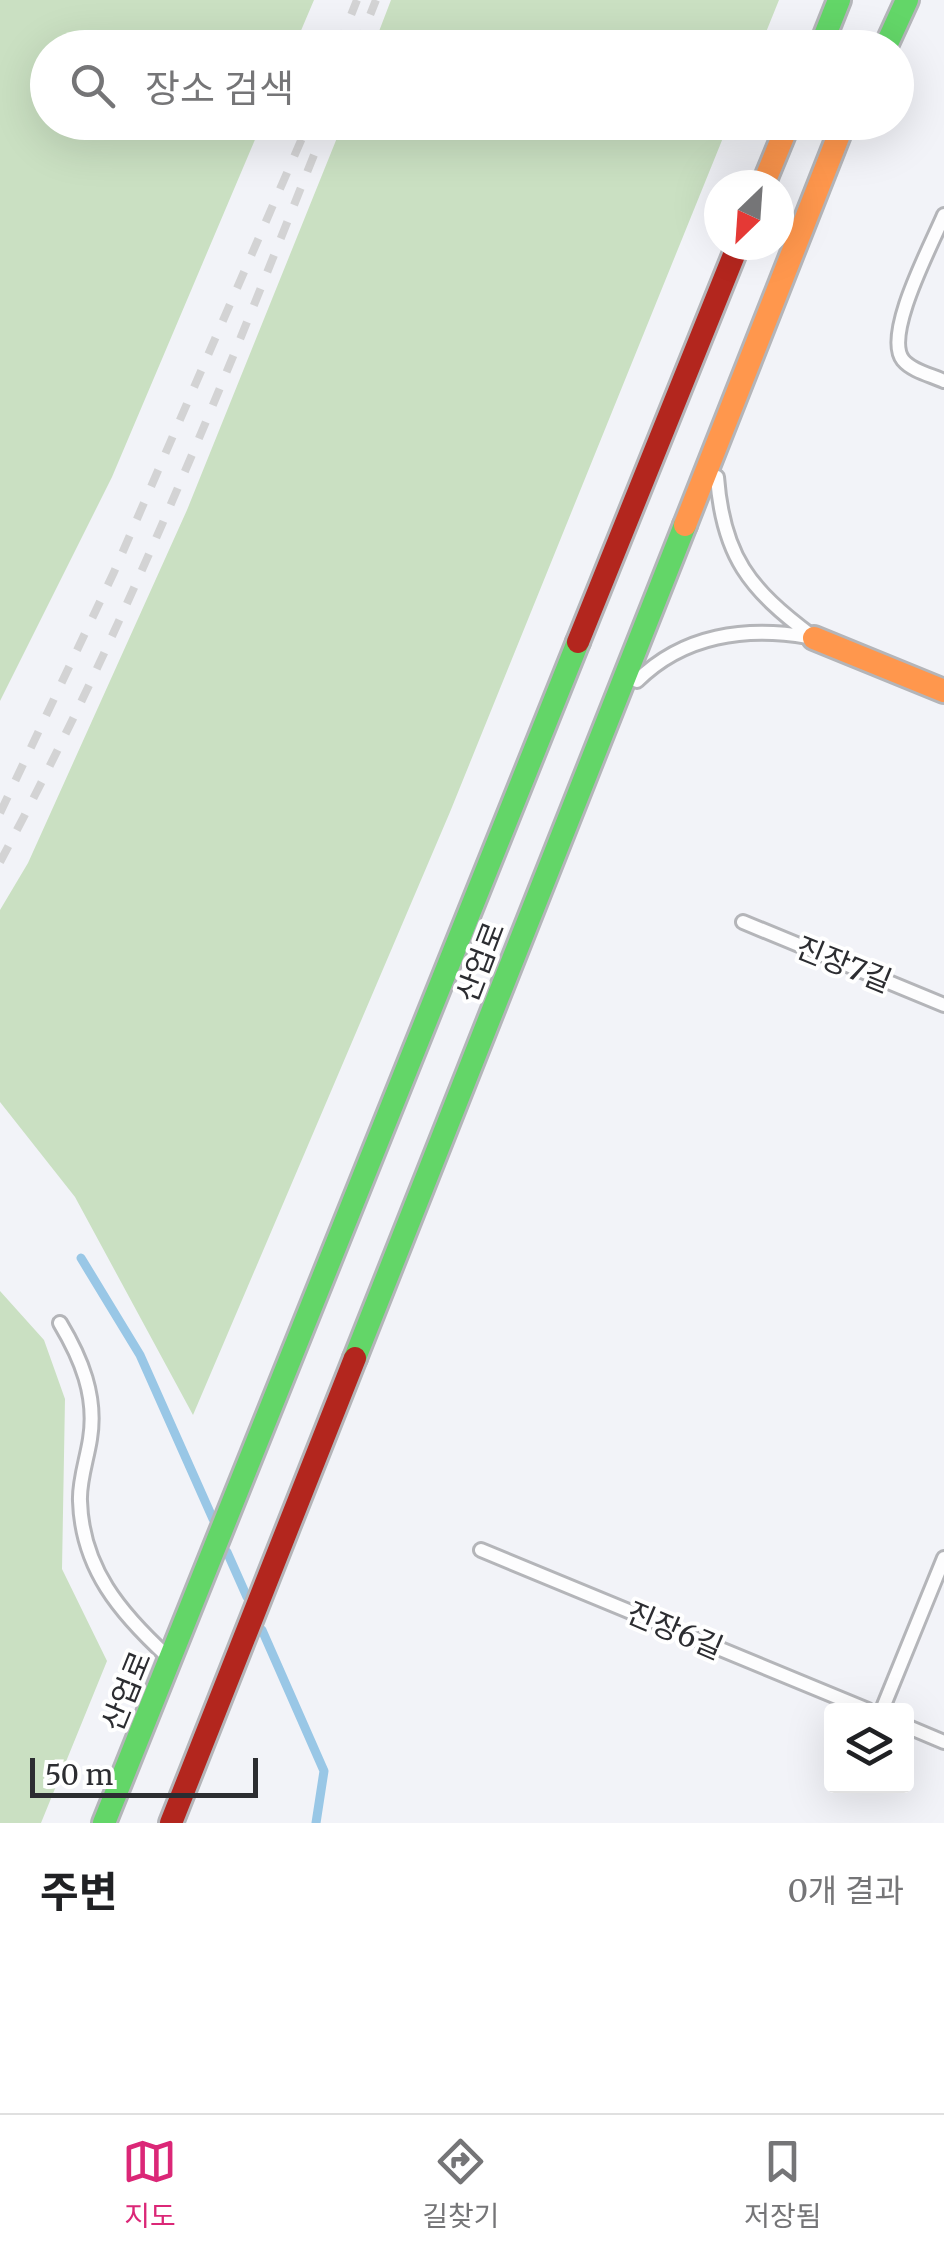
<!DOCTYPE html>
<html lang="ko">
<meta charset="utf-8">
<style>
body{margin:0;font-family:Merriweather,"Noto Sans KR",serif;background:#f6f6f6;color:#202124}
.controls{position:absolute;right:30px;bottom:30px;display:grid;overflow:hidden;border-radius:10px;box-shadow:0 10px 40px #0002}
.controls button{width:90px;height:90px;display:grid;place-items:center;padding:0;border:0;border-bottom:2px solid #e0e0e0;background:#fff;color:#202124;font:50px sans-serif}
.compass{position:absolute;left:704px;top:170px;width:90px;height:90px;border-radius:50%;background:#fff;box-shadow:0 10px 40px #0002;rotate:205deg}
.scale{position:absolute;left:30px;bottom:25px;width:228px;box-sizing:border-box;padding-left:10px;border:5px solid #2c2d31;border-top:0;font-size:28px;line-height:35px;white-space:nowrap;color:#2c2d31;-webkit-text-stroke:8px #fff;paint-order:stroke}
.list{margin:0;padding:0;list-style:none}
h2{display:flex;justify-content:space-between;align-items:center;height:130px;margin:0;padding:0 40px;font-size:42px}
h2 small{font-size:32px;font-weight:400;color:#757577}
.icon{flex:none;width:55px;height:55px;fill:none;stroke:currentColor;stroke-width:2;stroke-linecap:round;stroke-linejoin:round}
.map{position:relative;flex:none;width:944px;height:1823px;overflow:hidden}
.search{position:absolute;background:#fff;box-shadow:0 10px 40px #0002;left:30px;right:30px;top:30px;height:110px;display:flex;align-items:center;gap:25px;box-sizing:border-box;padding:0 35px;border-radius:55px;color:#757577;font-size:38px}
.sheet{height:290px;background:#fff}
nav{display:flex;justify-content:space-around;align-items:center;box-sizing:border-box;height:140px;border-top:2px solid #e0e0e0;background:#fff;font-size:28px;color:#757577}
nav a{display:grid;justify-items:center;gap:5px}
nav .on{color:#db2777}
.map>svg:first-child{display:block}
.forest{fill:#cae0c2}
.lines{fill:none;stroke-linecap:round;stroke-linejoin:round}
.stream{stroke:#99c7e6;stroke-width:9}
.lane-casing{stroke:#b4b5b9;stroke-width:18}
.fast-casing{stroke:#b4b5b9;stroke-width:28}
.slow-casing{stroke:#b4b5b9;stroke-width:28}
.jam-casing{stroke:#b4b5b9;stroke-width:28}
.lane{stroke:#fdfdfe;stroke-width:12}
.fast{stroke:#63d668;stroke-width:22}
.slow{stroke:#ff974d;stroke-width:22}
.jam{stroke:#b3261e;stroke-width:22}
.rail{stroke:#d3d3d4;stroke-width:8;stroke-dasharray:18 18;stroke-linecap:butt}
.labels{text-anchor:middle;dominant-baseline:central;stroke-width:8;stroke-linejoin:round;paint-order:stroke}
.street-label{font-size:30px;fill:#2c2d31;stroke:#fff}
</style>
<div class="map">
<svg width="944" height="1823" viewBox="0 0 944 1823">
<rect width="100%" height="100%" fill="#f2f3f8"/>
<path class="forest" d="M 0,0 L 314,0 L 294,47 L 48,48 L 48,122 L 262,123 L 112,477 L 0,701 Z
M 391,0 L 779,0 L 760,47 L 373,47 Z
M 343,123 L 729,123 L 450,812 L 193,1415 L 75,1197 L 0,1102 L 0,910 L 28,863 L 187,510 Z
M 0,1291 L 44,1340 L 65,1399 L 62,1569 L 107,1661 L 41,1823 L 0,1823 Z"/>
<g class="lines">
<path class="stream" d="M 81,1258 L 140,1355 L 213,1519
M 227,1552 L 247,1597
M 262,1630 L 324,1771 L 316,1823"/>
<g class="lane-casing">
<path id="lane" d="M 944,215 C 932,244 883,335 903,360 C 912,371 931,375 944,381
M 717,477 C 723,556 749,589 812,636
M 637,681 C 683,635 746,626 808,637
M 743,922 L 944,1005
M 60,1323 C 81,1358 97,1396 90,1439 C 87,1459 79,1481 80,1501 C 82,1568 120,1613 168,1657
M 481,1550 L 868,1710
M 882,1710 L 944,1558
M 906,1726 L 944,1742"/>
</g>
<g class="fast-casing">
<path id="fast" d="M 820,48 L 839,0
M 885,48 L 907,0
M 355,1358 L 685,525
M 104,1823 L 578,642"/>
</g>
<g class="slow-casing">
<path id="slow" d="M 763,185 L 789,122
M 685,525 L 844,122
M 814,638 L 944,691"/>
</g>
<g class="jam-casing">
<path id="jam" d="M 578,642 L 738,245
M 171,1823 L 355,1358"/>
</g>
<use href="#lane" class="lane"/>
<use href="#fast" class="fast"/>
<use href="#slow" class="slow"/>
<use href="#jam" class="jam"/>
<path class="rail" d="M 338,48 L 357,0
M 357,48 L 376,0
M 0,813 L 114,572 L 309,122
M 0,862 C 127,625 228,372 327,122"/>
</g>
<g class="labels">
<g class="street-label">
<text transform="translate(480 962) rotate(-69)">산업로</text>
<text transform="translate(844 964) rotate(22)">진장7길</text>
<text transform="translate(675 1630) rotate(23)">진장6길</text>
<text transform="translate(126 1691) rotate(-68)">산업로</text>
</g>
</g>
</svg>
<div class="controls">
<button><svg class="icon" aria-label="layers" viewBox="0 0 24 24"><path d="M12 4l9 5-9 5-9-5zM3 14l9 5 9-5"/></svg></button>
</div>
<svg class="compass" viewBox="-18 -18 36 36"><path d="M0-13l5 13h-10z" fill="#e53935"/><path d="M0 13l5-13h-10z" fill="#757577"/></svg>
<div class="scale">50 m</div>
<div class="search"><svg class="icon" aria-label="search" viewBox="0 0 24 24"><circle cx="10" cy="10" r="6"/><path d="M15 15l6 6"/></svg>장소 검색</div>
</div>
<section class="sheet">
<h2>주변<small>0개 결과</small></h2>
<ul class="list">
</ul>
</section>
<nav>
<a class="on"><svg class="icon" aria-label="map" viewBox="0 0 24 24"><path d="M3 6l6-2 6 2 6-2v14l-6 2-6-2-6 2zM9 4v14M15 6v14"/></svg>지도</a>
<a><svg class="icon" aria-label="directions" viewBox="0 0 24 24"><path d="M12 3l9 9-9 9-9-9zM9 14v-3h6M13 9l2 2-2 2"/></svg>길찾기</a>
<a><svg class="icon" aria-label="saved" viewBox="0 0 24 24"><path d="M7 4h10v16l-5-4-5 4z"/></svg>저장됨</a>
</nav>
